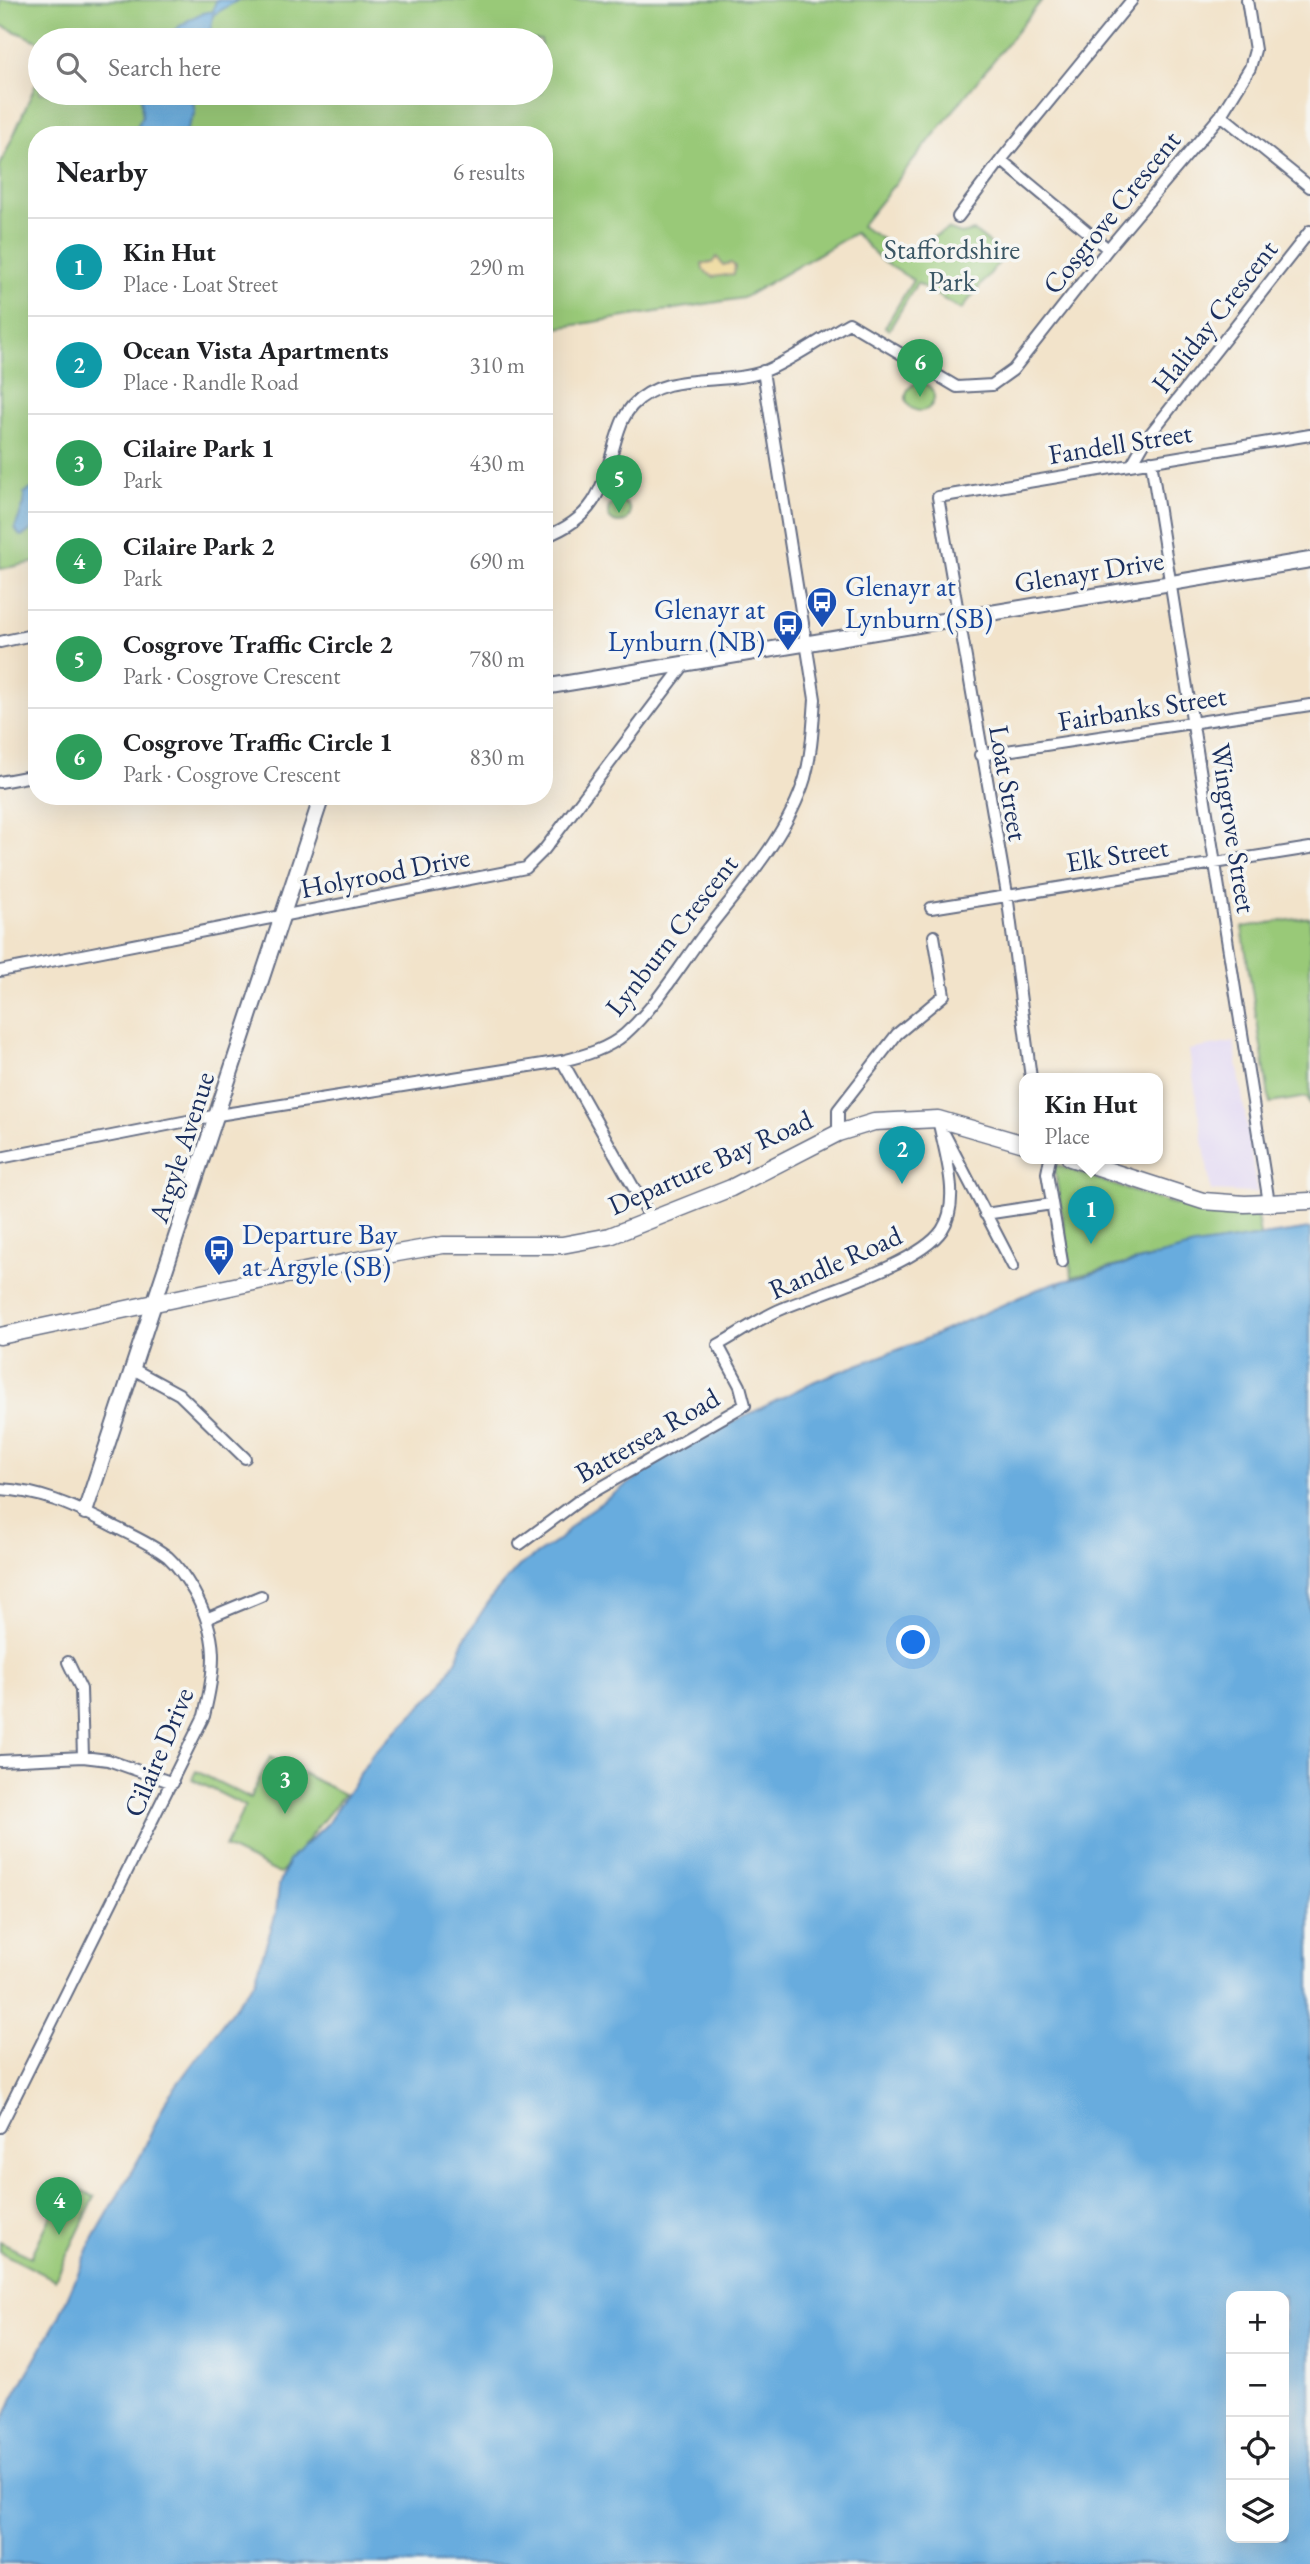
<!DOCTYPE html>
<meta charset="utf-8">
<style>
body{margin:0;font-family:"EB Garamond",serif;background:#f6f6f6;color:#202124}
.controls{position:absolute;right:21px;bottom:21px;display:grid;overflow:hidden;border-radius:14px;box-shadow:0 7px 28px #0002}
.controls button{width:63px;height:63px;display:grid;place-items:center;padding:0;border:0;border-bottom:2px solid #e0e0e0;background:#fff;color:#202124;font:35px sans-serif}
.you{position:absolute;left:914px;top:1643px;width:24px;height:24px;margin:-18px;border:5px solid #fff;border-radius:50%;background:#1a73e8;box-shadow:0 0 0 10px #1a73e833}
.badge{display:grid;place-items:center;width:46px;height:46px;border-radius:50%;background:#2563eb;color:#fff;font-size:23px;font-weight:700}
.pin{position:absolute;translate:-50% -58px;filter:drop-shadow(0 2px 4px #0008)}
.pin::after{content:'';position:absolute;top:37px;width:24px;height:21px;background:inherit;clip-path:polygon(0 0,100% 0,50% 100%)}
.popup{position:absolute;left:1019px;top:1073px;width:144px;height:91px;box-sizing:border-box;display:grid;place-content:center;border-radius:14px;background:#fff;filter:drop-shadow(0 2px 5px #0005);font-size:23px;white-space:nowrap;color:#757577}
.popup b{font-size:26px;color:#202124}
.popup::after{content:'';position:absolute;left:50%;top:100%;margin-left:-14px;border:14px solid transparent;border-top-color:#fff}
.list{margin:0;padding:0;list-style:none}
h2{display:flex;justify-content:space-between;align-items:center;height:91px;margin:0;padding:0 28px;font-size:30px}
h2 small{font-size:23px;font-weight:400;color:#757577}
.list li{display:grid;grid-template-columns:46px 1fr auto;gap:21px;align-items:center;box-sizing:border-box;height:98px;padding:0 28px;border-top:2px solid #e0e0e0}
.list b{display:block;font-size:26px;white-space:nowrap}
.list p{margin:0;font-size:23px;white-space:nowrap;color:#757577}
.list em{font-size:23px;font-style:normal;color:#757577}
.icon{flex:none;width:38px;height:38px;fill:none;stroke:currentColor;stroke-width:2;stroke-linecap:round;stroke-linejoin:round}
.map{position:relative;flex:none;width:1310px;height:2564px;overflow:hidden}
.search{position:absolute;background:#fff;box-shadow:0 7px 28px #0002;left:28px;top:28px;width:525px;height:77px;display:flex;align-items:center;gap:18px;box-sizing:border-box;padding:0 24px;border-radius:38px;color:#757577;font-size:26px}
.panel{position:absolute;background:#fff;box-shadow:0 7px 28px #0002;left:28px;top:126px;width:525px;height:679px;border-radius:28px}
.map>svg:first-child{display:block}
.built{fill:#e0d4f4}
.green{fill:#99c978;stroke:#5a7c6b;stroke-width:2}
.sand{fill:#eeda9e;stroke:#84847e;stroke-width:2}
.water{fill:#68acde;stroke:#426e9e;stroke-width:2;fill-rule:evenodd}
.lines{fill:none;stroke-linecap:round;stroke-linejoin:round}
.minor-casing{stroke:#666e84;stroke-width:14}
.tertiary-casing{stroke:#666e84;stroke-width:18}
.secondary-casing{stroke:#666e84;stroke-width:19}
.minor{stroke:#fff;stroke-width:10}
.tertiary{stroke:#fff;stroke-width:14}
.secondary{stroke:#fff;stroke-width:16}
.labels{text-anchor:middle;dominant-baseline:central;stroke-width:7;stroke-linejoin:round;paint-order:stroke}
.street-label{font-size:28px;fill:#1b2f5e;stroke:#f6f6f2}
.park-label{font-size:28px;fill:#3a5664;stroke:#f6f6f2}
.transit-label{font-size:28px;fill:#164399;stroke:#f6f6f2;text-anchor:start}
</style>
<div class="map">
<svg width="1310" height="2564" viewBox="0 0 1310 2564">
<rect width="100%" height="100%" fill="#f6f6f2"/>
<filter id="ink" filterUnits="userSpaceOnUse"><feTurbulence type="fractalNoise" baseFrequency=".0143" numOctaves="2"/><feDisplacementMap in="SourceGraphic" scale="14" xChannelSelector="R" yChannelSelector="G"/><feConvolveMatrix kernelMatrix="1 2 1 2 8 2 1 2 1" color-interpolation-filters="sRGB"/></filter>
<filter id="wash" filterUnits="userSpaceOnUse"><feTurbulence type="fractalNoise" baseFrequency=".00686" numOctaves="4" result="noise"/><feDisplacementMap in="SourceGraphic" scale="28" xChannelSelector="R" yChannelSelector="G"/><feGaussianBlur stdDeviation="1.57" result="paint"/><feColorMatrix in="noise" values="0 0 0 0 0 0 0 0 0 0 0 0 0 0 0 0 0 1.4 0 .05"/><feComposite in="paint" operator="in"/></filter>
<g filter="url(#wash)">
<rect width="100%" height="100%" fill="#f2e3ca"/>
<path class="built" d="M 1234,1042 L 1257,1193 L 1211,1191 L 1189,1050 Z"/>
<path class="green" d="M 0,0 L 1042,0 L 861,226 L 904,252 L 948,229 L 961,234 L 974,231 L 1005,255 L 961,310 L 917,283 L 889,330 L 885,327 L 913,280 L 882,261 L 855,233 L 743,298 L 544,330 L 544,135 L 37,135 L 37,562 L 0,569 L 0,166 L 40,75 L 40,93 L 541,93 L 541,40 L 40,42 L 0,25 Z
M906 397a14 14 0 1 1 28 0a14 14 0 1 1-28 0Z
M608 512a11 11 0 1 1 22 0a11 11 0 1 1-22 0Z
M 1310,917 L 1310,1106 L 1307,1097 L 1270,1103 L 1242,927 Z
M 1054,1164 C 1121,1187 1186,1215 1257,1216 L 1260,1236 L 1197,1246 L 1072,1277 Z
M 270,1757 L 344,1794 L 280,1874 L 225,1847 L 245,1806 L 192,1779 L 196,1771 L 250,1798 Z
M 67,2183 L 95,2197 L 55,2280 L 0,2252 L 0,2242 L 31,2257 Z"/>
<path class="sand" d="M 717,257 L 723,265 L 731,263 L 735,266 L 734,274 L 713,277 L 703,270 L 702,263 L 712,263 Z"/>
<path class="water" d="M 216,0 L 238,0 L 213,15 L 211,29 L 201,40 L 165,40 C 174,29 199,10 213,12 Z
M 141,93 L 172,93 L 175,97 L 193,101 L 195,112 L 184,135 L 133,135 L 142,117 Z
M 37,486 C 37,502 40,533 20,536 L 15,528 L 24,504 L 24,493 Z
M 1310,1229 L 1310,2564 L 0,2564 L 0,2428 L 13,2398 L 59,2317 L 92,2241 L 141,2155 L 167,2098 L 255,1980 L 276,1913 L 279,1885 L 289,1860 L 327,1824 L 373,1754 L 439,1688 L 457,1659 L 463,1641 L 493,1595 L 519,1566 L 559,1540 L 578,1519 L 674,1452 L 815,1381 L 921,1341 L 1045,1286 L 1057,1282 L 1059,1285 L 1060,1282 L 1194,1246 ZM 1231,2296 L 1284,2296 L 1284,2538 L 1231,2538 Z"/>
</g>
<g filter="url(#ink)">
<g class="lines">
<g class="minor-casing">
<path id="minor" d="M 1221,115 L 1310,187
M 1001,160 L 1108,249
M 958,217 L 1001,160 L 1132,0
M 1151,461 L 1269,1203
M 1132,464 L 1147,438 L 1310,231
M 544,537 C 596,518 602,489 616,439 C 620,427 623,416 632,406 C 666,369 723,387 765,371 C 794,359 822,338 849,323 L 957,387 L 992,385 L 1013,370 L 1108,249 L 1221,115 L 1250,68 L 1255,50 L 1247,0
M 0,642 L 37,634
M 980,755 L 1310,705
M 0,782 L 37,775
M 931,908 L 1310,848
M 0,971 L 526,868 L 544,850 L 684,665
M 562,1061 L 652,1220
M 1031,1078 L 1007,894 L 938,497 L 1310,435
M 838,1133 L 838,1110 L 897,1034 L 944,995 L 934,936
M 945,1135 L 1013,1266
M 0,1158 L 218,1115 L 562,1061 C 583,1056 608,1049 625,1034 C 655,1007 677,971 701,938 C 738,889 787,838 805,778 C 812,752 813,725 815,699 L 763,371
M 1050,1158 L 1047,1173 L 1062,1262
M 985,1214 L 1052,1204
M 133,1369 L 179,1394 L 245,1458
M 0,1489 C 40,1491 71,1505 107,1523 C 126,1533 151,1543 168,1557 C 178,1566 187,1580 194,1592 C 219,1637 216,1667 204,1716 L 0,2127
M 520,1544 L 581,1499 L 745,1405 L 740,1386 L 718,1345 C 740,1333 761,1317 784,1308 C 822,1292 919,1264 942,1230 C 962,1200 944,1151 938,1119
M 208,1618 L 261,1596
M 68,1662 L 81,1689 L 83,1757
M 0,1761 L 83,1757 L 108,1760 L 173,1783"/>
</g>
<g class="tertiary-casing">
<path id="tertiary" d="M 544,687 L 1310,560
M 85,1512 L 322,796"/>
</g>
<g class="secondary-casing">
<path id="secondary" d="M 1070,1158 L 1203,1201 L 1245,1204 L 1310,1201
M 0,1336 L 352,1261 L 443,1245 L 562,1245 L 610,1236 L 731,1188 L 838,1133 L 874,1122 L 938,1119 L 1024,1144"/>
</g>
<use href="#minor" class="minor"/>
<use href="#tertiary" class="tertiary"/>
<use href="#secondary" class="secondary"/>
</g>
</g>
<defs>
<g id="bus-pin" transform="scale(1.575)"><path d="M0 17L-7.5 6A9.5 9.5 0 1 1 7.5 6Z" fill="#1a4fb4" stroke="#f6f6f2"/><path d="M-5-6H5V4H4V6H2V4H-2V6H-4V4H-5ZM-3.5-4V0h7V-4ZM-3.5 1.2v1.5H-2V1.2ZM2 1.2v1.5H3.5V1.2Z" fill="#fff"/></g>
</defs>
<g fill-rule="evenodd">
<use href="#bus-pin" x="822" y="602"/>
<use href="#bus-pin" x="788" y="625"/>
<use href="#bus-pin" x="219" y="1250"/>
</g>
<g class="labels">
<g class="street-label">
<text transform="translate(1111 212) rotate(-51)">Cosgrove Crescent</text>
<text transform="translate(1214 316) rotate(-52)">Haliday Crescent</text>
<text transform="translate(1120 443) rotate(-9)">Fandell Street</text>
<text transform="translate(1089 571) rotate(-9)">Glenayr Drive</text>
<text transform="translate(1142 708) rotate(-9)">Fairbanks Street</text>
<text transform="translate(1009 783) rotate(80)">Loat Street</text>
<text transform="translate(1234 828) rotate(81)">Wingrove Street</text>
<text transform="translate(1117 854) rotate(-9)">Elk Street</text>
<text transform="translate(385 872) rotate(-11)">Holyrood Drive</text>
<text transform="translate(671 935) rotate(-52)">Lynburn Crescent</text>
<text transform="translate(181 1147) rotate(-72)">Argyle Avenue</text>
<text transform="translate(710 1162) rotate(-24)">Departure Bay Road</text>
<text transform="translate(835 1262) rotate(-24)">Randle Road</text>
<text transform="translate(647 1435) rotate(-30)">Battersea Road</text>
<text transform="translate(158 1752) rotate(-67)">Cilaire Drive</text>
</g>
<g class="park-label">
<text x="952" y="249">Staffordshire<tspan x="952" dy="32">Park</tspan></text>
</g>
<g class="transit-label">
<text x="845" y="586">Glenayr at<tspan x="845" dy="32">Lynburn (SB)</tspan></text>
<text x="765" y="609" text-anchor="end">Glenayr at<tspan x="765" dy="32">Lynburn (NB)</tspan></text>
<text x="242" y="1234">Departure Bay<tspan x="242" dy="32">at Argyle (SB)</tspan></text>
</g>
</g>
</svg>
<div class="controls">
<button>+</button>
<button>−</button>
<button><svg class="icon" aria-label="locate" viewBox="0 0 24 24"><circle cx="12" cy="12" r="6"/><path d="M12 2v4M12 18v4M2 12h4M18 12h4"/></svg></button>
<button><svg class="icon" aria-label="layers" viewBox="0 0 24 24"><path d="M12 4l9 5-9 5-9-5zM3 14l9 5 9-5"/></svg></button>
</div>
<div class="you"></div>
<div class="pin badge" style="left:1091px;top:1244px;background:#0f9aa8">1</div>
<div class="popup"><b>Kin Hut</b>Place</div>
<div class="pin badge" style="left:902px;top:1184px;background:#0f9aa8">2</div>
<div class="pin badge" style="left:285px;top:1814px;background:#2e9e5b">3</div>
<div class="pin badge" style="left:59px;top:2235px;background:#2e9e5b">4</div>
<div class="pin badge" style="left:619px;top:513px;background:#2e9e5b">5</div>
<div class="pin badge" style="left:920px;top:397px;background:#2e9e5b">6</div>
<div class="search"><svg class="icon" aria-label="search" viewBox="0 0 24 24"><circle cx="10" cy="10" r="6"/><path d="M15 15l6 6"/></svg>Search here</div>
<section class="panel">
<h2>Nearby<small>6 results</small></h2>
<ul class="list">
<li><span class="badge" style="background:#0f9aa8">1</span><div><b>Kin Hut</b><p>Place · Loat Street</p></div><em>290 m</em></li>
<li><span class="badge" style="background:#0f9aa8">2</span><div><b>Ocean Vista Apartments</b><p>Place · Randle Road</p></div><em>310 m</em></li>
<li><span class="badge" style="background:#2e9e5b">3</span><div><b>Cilaire Park 1</b><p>Park</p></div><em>430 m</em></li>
<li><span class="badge" style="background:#2e9e5b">4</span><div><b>Cilaire Park 2</b><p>Park</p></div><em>690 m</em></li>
<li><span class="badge" style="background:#2e9e5b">5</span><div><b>Cosgrove Traffic Circle 2</b><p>Park · Cosgrove Crescent</p></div><em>780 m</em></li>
<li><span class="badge" style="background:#2e9e5b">6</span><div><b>Cosgrove Traffic Circle 1</b><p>Park · Cosgrove Crescent</p></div><em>830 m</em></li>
</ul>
</section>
</div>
